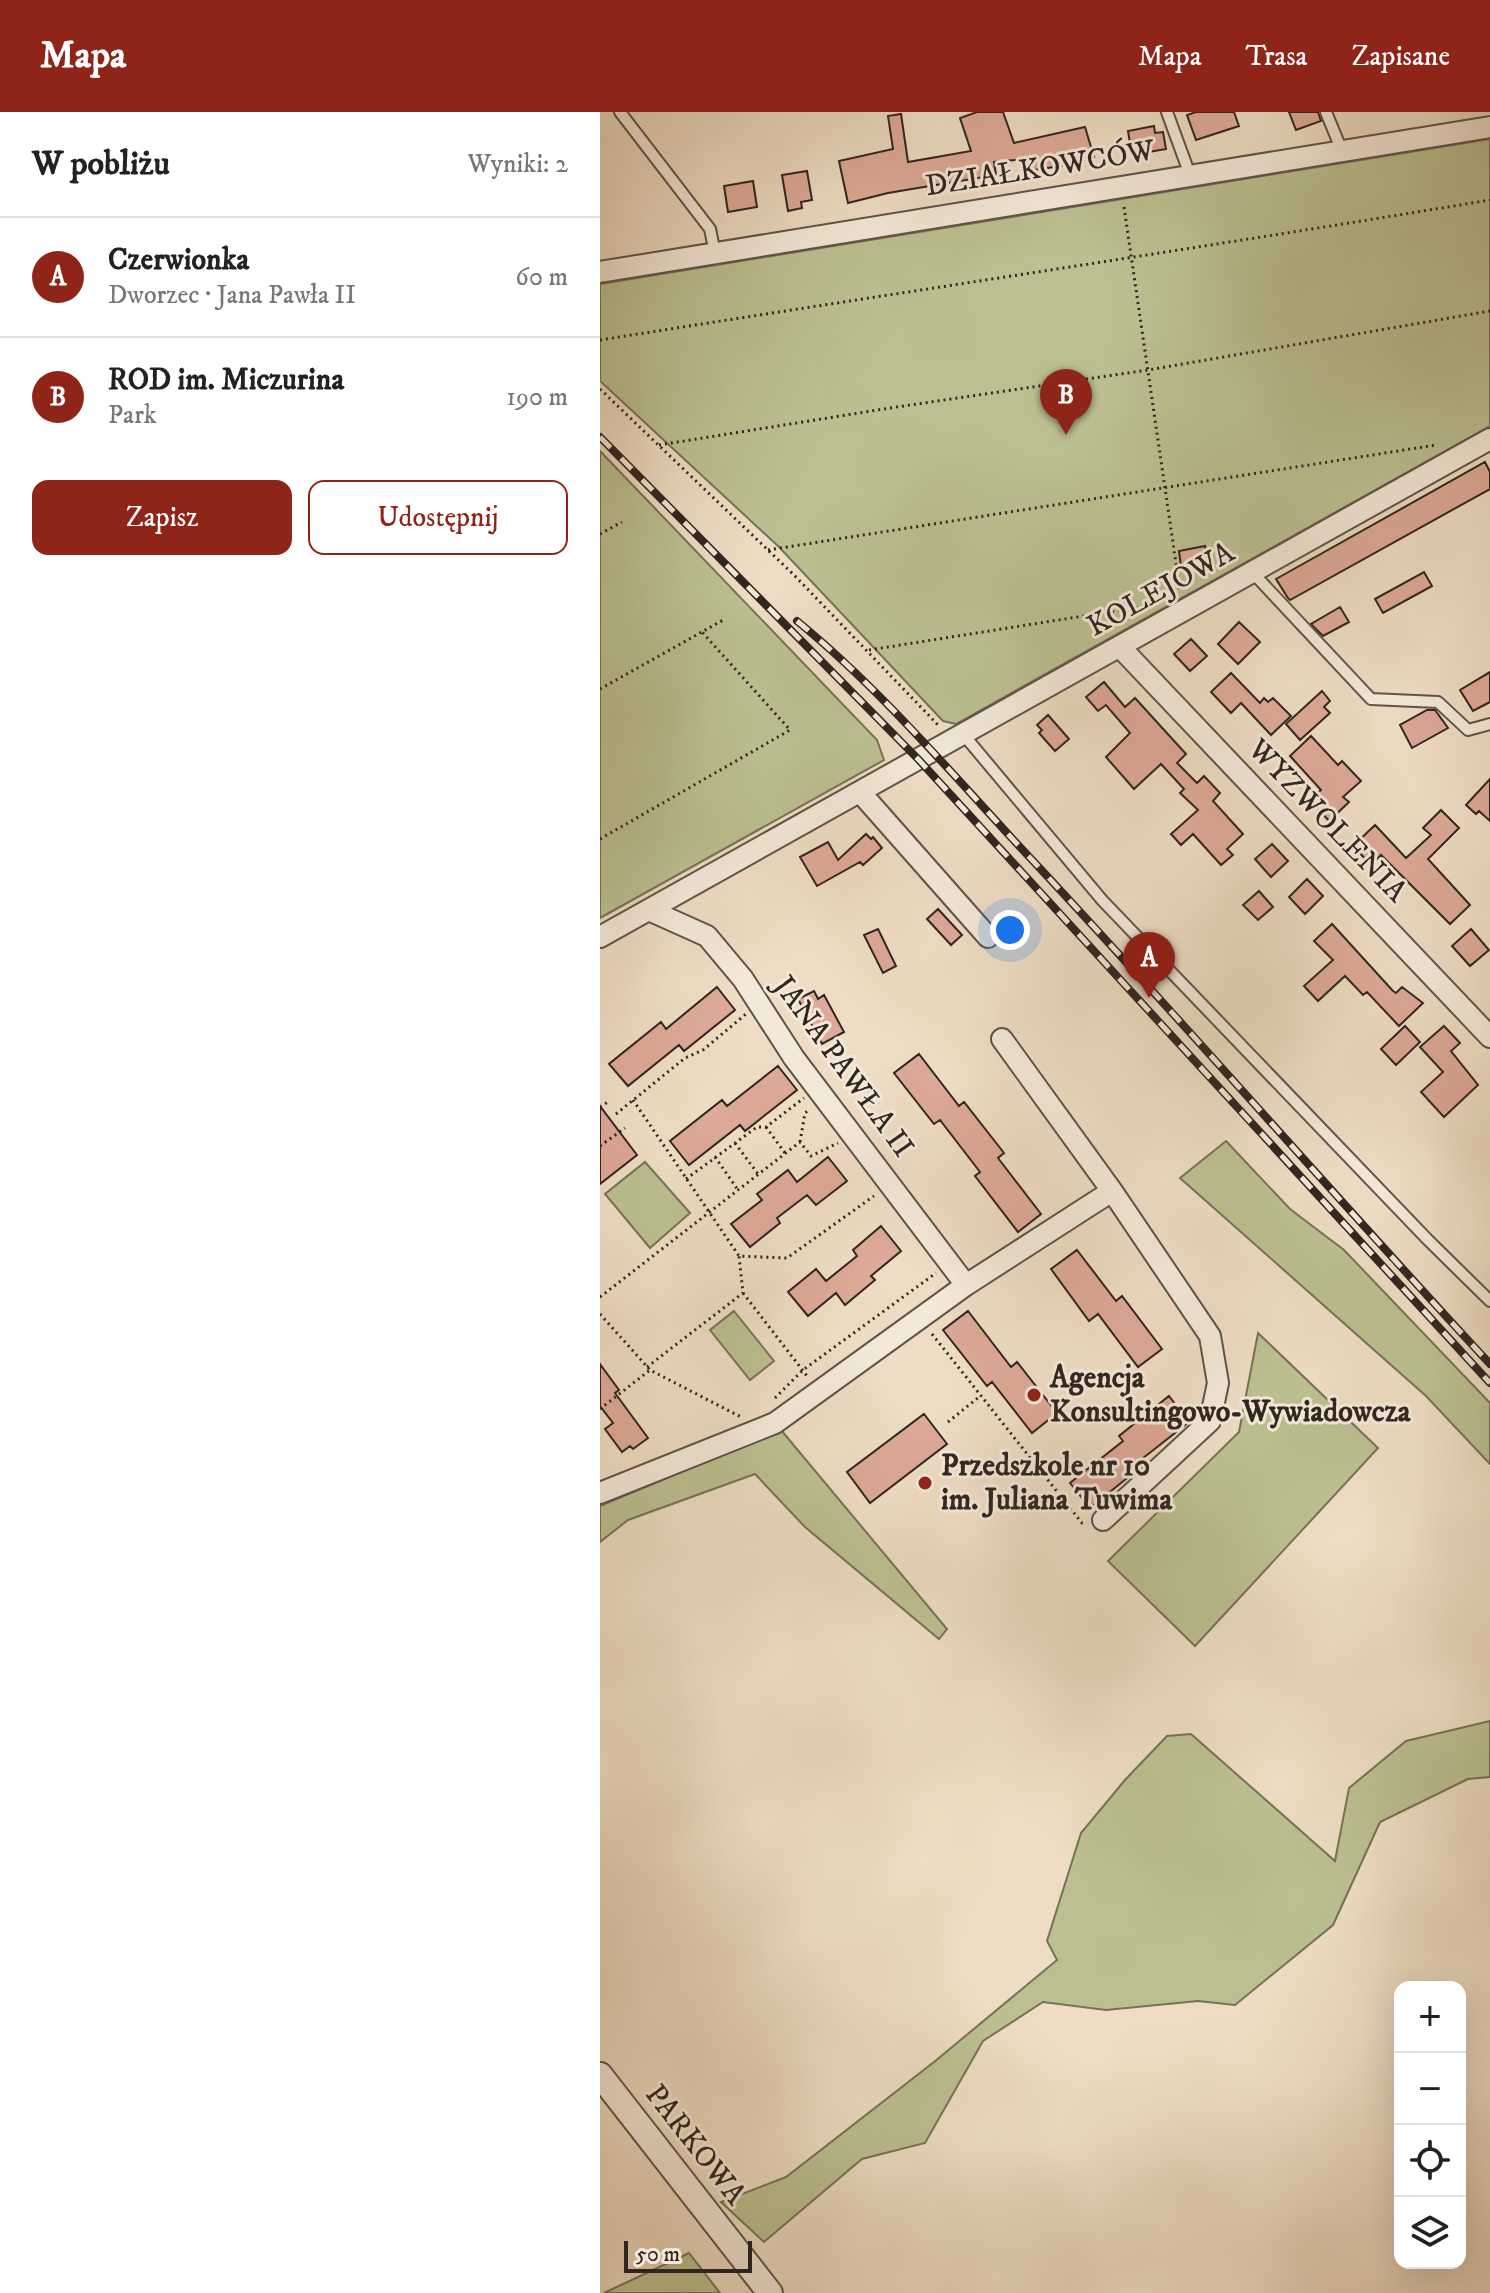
<!DOCTYPE html>
<html lang="pl">
<meta charset="utf-8">
<style>
body{margin:0;font-family:"IM FELL DW Pica",serif;background:#f2f2f2;color:#222}
.controls{position:absolute;right:24px;bottom:24px;display:grid;overflow:hidden;border-radius:16px;box-shadow:0 8px 32px #0002}
.controls button{width:72px;height:72px;display:grid;place-items:center;padding:0;border:0;border-bottom:2px solid #e0e0e0;background:#fff;color:#222;font:40px sans-serif}
.scale{position:absolute;left:24px;bottom:20px;width:128px;box-sizing:border-box;padding-left:8px;border:4px solid #312520;border-top:0;font-size:22px;line-height:28px;white-space:nowrap;color:#312520;-webkit-text-stroke:6px #f4e9d9;paint-order:stroke}
.you{position:absolute;left:410px;top:818px;width:28px;height:28px;margin:-20px;border:6px solid #fff;border-radius:50%;background:#1a73e8;box-shadow:0 0 0 12px #1a73e833}
.badge{display:grid;place-items:center;width:52px;height:52px;border-radius:50%;background:#8f2418;color:#fff;font-size:26px;font-weight:700}
.pin{position:absolute;translate:-50% -66px;filter:drop-shadow(0 2px 4px #0008)}
.pin::after{content:'';position:absolute;top:42px;width:28px;height:24px;background:inherit;clip-path:polygon(0 0,100% 0,50% 100%)}
.list{margin:0;padding:0;list-style:none}
h2{display:flex;justify-content:space-between;align-items:center;height:104px;margin:0;padding:0 32px;font-size:34px}
h2 small{font-size:26px;font-weight:400;color:#767676}
.list li{display:grid;grid-template-columns:52px 1fr auto;gap:24px;align-items:center;box-sizing:border-box;height:120px;padding:0 32px;border-top:2px solid #e0e0e0}
.list b{display:block;font-size:30px;white-space:nowrap}
.list p{margin:0;font-size:26px;white-space:nowrap;color:#767676}
.list em{font-size:26px;font-style:normal;color:#767676}
.actions{display:flex;gap:16px;padding:24px 32px}
.actions a{flex:1;padding:18px 0;border:2px solid #8f2418;border-radius:16px;text-align:center;font-size:28px;color:#8f2418}
.actions .main{background:#8f2418;color:#fff}
.icon{flex:none;width:44px;height:44px;fill:none;stroke:currentColor;stroke-width:2;stroke-linecap:round;stroke-linejoin:round}
.map{position:relative;flex:none;width:890px;height:2181px;overflow:hidden}
header{display:flex;align-items:center;gap:48px;box-sizing:border-box;height:112px;padding:0 40px;background:#8f2418;color:#fff}
header strong{font-size:38px}
nav{display:flex;gap:44px;margin-inline-start:auto;font-size:28px}
main{display:flex}
aside{flex:1;background:#fff}
.map>svg:first-child{display:block}
.green{fill:#bcc091;stroke:#767258;stroke-width:2}
.building{fill:#dda998;stroke:#312520;stroke-width:2}
.lines{fill:none;stroke-linecap:round;stroke-linejoin:round}
.service-casing{stroke:#605349;stroke-width:14}
.minor-casing{stroke:#605349;stroke-width:24}
.tertiary-casing{stroke:#605349;stroke-width:28}
.path{stroke:#312520;stroke-width:3;stroke-dasharray:2 4;stroke-linecap:butt}
.service{stroke:#f4e9d9;stroke-width:10}
.minor{stroke:#f4e9d9;stroke-width:20}
.tertiary{stroke:#f4e9d9;stroke-width:24}
.rail-casing{stroke:#312520;stroke-width:8}
.rail{stroke:#f4e9d9;stroke-width:5;stroke-dasharray:15;stroke-linecap:butt}
.poi-dot{fill:#8f2418;stroke:#f4e9d9;stroke-width:3}
.labels{text-anchor:middle;dominant-baseline:central;stroke-width:6;stroke-linejoin:round;paint-order:stroke}
.street-label{font-size:30px;fill:#312520;stroke:#f4e9d9}
.poi-label{font-size:30px;font-weight:bold;fill:#312520;stroke:#f4e9d9;text-anchor:start}
</style>
<header>
<strong>Mapa</strong>
<nav><a>Mapa</a><a>Trasa</a><a>Zapisane</a></nav>
</header>
<main>
<aside>
<h2>W pobliżu<small>Wyniki: 2</small></h2>
<ul class="list">
<li><span class="badge">A</span><div><b>Czerwionka</b><p>Dworzec · Jana Pawła II</p></div><em>60 m</em></li>
<li><span class="badge">B</span><div><b>ROD im. Miczurina</b><p>Park</p></div><em>190 m</em></li>
</ul>
<div class="actions"><a class="main">Zapisz</a><a>Udostępnij</a></div>
</aside>
<div class="map">
<svg width="890" height="2181" viewBox="0 0 890 2181">
<rect width="100%" height="100%" fill="#eeddc4"/>
<filter id="stains"><feTurbulence type="fractalNoise" baseFrequency=".0025" numOctaves="4"/><feColorMatrix values="0 0 0 0 .2 0 0 0 0 .09 0 0 0 0 .02 0 0 0 .5 -.17"/></filter>
<radialGradient id="worn" r=".72"><stop offset=".6" stop-color="#630" stop-opacity="0"/><stop offset="1" stop-color="#630" stop-opacity=".3"/></radialGradient>
<path class="green" d="M 890,27 L 890,314 L 356,612 L 343,609 L 179,435 L 0,269 L 0,172 Z
M 0,339 L 277,628 L 284,648 L 0,806 Z
M 626,1029 L 690,1097 L 744,1138 L 890,1291 L 890,1352 L 826,1284 L 580,1066 Z
M 45,1050 L 90,1101 L 50,1136 L 5,1082 Z
M 134,1199 L 174,1249 L 150,1268 L 110,1218 Z
M 658,1221 L 778,1336 L 595,1534 L 508,1449 L 639,1320 Z
M 181,1318 L 347,1517 L 339,1527 L 205,1415 L 155,1362 L 28,1408 L 0,1430 L 0,1394 Z
M 890,1609 L 890,1665 L 868,1667 L 780,1710 L 733,1813 L 635,1893 L 598,1889 L 506,1898 L 443,1890 L 383,1929 L 325,2031 L 262,2047 L 164,2130 L 121,2090 L 186,2065 L 334,1950 L 457,1848 L 447,1829 L 481,1721 L 525,1668 L 567,1624 L 591,1622 L 735,1749 L 749,1676 L 806,1629 Z
M 89,2141 L 120,2181 L 4,2181 Z"/>
<path class="building" d="M 377,0 L 403,0 L 414,31 L 485,15 L 494,45 L 467,53 L 428,59 L 426,47 L 394,50 L 396,63 L 288,81 L 248,91 L 239,49 L 293,37 L 288,4 L 301,2 L 308,50 L 371,39 L 360,6 Z
M 596,0 L 634,0 L 639,14 L 596,28 L 587,3 Z
M 689,0 L 718,0 L 721,9 L 696,18 Z
M 554,14 L 555,21 L 563,20 L 566,37 L 532,43 L 528,19 Z
M 207,59 L 212,88 L 201,90 L 202,96 L 188,99 L 182,63 Z
M 153,69 L 157,95 L 128,100 L 124,74 Z
M 885,350 L 890,360 L 890,377 L 690,488 L 688,486 L 676,467 Z
M 605,434 L 608,449 L 581,454 L 579,439 Z
M 824,460 L 832,474 L 783,501 L 775,487 Z
M 740,495 L 749,510 L 723,524 L 711,512 Z
M 639,510 L 660,530 L 638,552 L 618,532 Z
M 591,527 L 607,544 L 590,559 L 574,542 Z
M 890,560 L 890,590 L 873,599 L 860,578 Z
M 631,561 L 660,591 L 664,586 L 668,590 L 673,586 L 691,604 L 671,623 L 641,591 L 631,601 L 611,580 Z
M 504,570 L 525,595 L 535,586 L 586,642 L 577,651 L 597,671 L 604,664 L 620,681 L 613,689 L 643,722 L 627,737 L 633,743 L 621,753 L 593,722 L 581,733 L 571,722 L 598,698 L 580,681 L 584,677 L 561,652 L 534,677 L 506,645 L 530,621 L 506,593 L 498,599 L 486,585 Z
M 722,579 L 730,589 L 724,595 L 730,601 L 700,628 L 686,612 Z
M 827,598 L 835,598 L 848,616 L 812,636 L 800,613 Z
M 448,603 L 469,627 L 455,639 L 439,621 L 442,618 L 437,613 Z
M 711,624 L 738,653 L 742,649 L 761,669 L 743,685 L 749,690 L 729,709 L 710,688 L 721,678 L 690,644 Z
M 890,667 L 890,709 L 879,699 L 876,702 L 866,693 Z
M 841,698 L 859,716 L 828,747 L 870,793 L 850,812 L 781,743 L 771,753 L 753,734 L 775,713 L 806,746 L 831,723 L 823,716 Z
M 266,722 L 271,727 L 273,725 L 282,736 L 263,753 L 260,750 L 217,774 L 200,745 L 228,730 L 238,748 Z
M 672,732 L 688,749 L 671,765 L 655,747 Z
M 707,767 L 723,784 L 705,802 L 689,785 Z
M 659,779 L 673,795 L 658,808 L 643,793 Z
M 338,797 L 362,823 L 351,833 L 327,807 Z
M 732,812 L 793,879 L 796,881 L 802,875 L 823,891 L 799,914 L 767,880 L 763,883 L 745,864 L 718,889 L 704,874 L 733,848 L 714,829 Z
M 278,817 L 296,854 L 283,861 L 264,823 Z
M 871,817 L 889,838 L 870,854 L 852,834 Z
M 117,875 L 135,898 L 84,939 L 79,933 L 28,974 L 9,952 L 61,910 L 66,917 Z
M 214,879 L 218,887 L 224,883 L 244,920 L 222,932 L 198,887 Z
M 805,914 L 820,930 L 796,953 L 781,937 Z
M 844,914 L 860,931 L 851,939 L 878,973 L 844,1005 L 821,980 L 843,960 L 820,935 Z
M 319,942 L 359,994 L 364,990 L 404,1041 L 398,1046 L 441,1102 L 418,1120 L 375,1064 L 380,1060 L 340,1008 L 334,1012 L 294,961 Z
M 178,954 L 197,978 L 145,1019 L 140,1013 L 89,1053 L 70,1029 L 122,988 L 127,994 Z
M 0,994 L 37,1043 L 0,1072 Z
M 228,1045 L 247,1069 L 216,1093 L 207,1083 L 177,1106 L 180,1111 L 150,1135 L 131,1112 L 162,1088 L 157,1082 L 188,1058 L 197,1070 Z
M 281,1114 L 301,1139 L 271,1164 L 275,1168 L 245,1193 L 236,1181 L 208,1204 L 188,1180 L 216,1157 L 226,1169 L 257,1144 L 253,1138 Z
M 477,1138 L 516,1189 L 522,1184 L 562,1237 L 538,1255 L 498,1202 L 489,1209 L 451,1157 Z
M 368,1199 L 411,1255 L 417,1250 L 457,1301 L 432,1321 L 392,1270 L 387,1274 L 343,1218 Z
M 0,1252 L 19,1278 L 15,1281 L 48,1326 L 33,1337 L 30,1334 L 22,1340 L 5,1317 L 13,1311 L 0,1294 Z
M 569,1284 L 589,1310 L 538,1350 L 542,1354 L 490,1396 L 470,1371 L 523,1329 L 519,1324 Z
M 324,1302 L 347,1332 L 270,1391 L 247,1360 Z"/>
<g class="lines">
<g class="service-casing">
<path id="service" d="M 20,0 L 110,117 L 115,141
M 567,0 L 590,63
M 726,0 L 742,39
M 653,461 L 771,587 L 838,590 L 868,618 L 890,612
M 363,622 L 502,788 L 828,1128 L 890,1189"/>
</g>
<g class="minor-casing">
<path id="minor" d="M 0,160 L 890,15
M 520,535 L 890,925
M 260,680 L 388,825
M 0,825 L 890,327
M 402,927 L 512,1079
M 366,1173 L 512,1079 L 610,1224 L 618,1271 L 610,1309 L 503,1408
M 0,1381 L 175,1311 L 366,1173 L 194,946 L 143,867 L 107,824 L 49,798"/>
</g>
<g class="tertiary-casing">
<path id="tertiary" d="M 0,1963 L 170,2181"/>
</g>
<path class="path" d="M 524,95 L 580,479
M 0,228 C 297,181 594,137 890,88
M 0,277 L 194,463 L 340,615
M 59,333 L 290,296 L 548,258 L 890,199
M 0,422 L 22,410
M 168,438 L 836,333
M 269,538 L 553,493
M 0,577 L 125,507
M 0,727 L 190,618 L 102,520
M 33,988 L 139,1144 L 187,1146 L 274,1084
M 0,995 L 8,990
M 16,1002 L 85,946 L 103,938 L 146,902
M 166,1015 L 185,1041
M 200,1030 L 205,1001 L 210,997
M 135,1031 L 158,1062
M 0,1034 L 25,1016
M 115,1045 L 138,1078
M 86,1067 L 157,1015 L 166,1015 L 204,986
M 143,1181 L 207,1264
M 0,1185 L 200,1030 L 211,1044 L 238,1031
M 0,1202 L 50,1258 L 141,1305
M 332,1222 L 482,1411 L 485,1411
M 47,1255 L 143,1181 L 139,1144
M 175,1286 L 203,1258 L 336,1161
M 0,1297 L 50,1258
M 348,1310 L 379,1285"/>
<use href="#service" class="service"/>
<use href="#minor" class="minor"/>
<use href="#tertiary" class="tertiary"/>
<g class="rail-casing">
<path id="rail" d="M 0,325 L 318,647 L 890,1271
M 197,509 C 284,580 357,668 434,750 C 588,915 736,1086 890,1252"/>
</g>
<use href="#rail" class="rail"/>
</g>
<g class="poi-dot">
<circle cx="434" cy="1283" r="8"/>
<circle cx="325" cy="1371" r="8"/>
</g>
<g class="labels">
<g class="street-label">
<text transform="translate(440 57) rotate(-9)">DZIAŁKOWCÓW</text>
<text transform="translate(561 478) rotate(-29)">KOLEJOWA</text>
<text transform="translate(727 709) rotate(46)">WYZWOLENIA</text>
<text transform="translate(243 955) rotate(54)">JANA PAWŁA II</text>
<text transform="translate(95 2033) rotate(52)">PARKOWA</text>
</g>
<g class="poi-label">
<text x="450" y="1266">Agencja<tspan x="450" dy="34">Konsultingowo-Wywiadowcza</tspan></text>
<text x="341" y="1354">Przedszkole nr 10<tspan x="341" dy="34">im. Juliana Tuwima</tspan></text>
</g>
</g>
<rect width="100%" height="100%" filter="url(#stains)"/>
<rect width="100%" height="100%" fill="url(#worn)"/>
</svg>
<div class="controls">
<button>+</button>
<button>−</button>
<button><svg class="icon" aria-label="locate" viewBox="0 0 24 24"><circle cx="12" cy="12" r="6"/><path d="M12 2v4M12 18v4M2 12h4M18 12h4"/></svg></button>
<button><svg class="icon" aria-label="layers" viewBox="0 0 24 24"><path d="M12 4l9 5-9 5-9-5zM3 14l9 5 9-5"/></svg></button>
</div>
<div class="scale">50 m</div>
<div class="you"></div>
<div class="pin badge" style="left:549px;top:886px">A</div>
<div class="pin badge" style="left:466px;top:323px">B</div>
</div>
</main>
